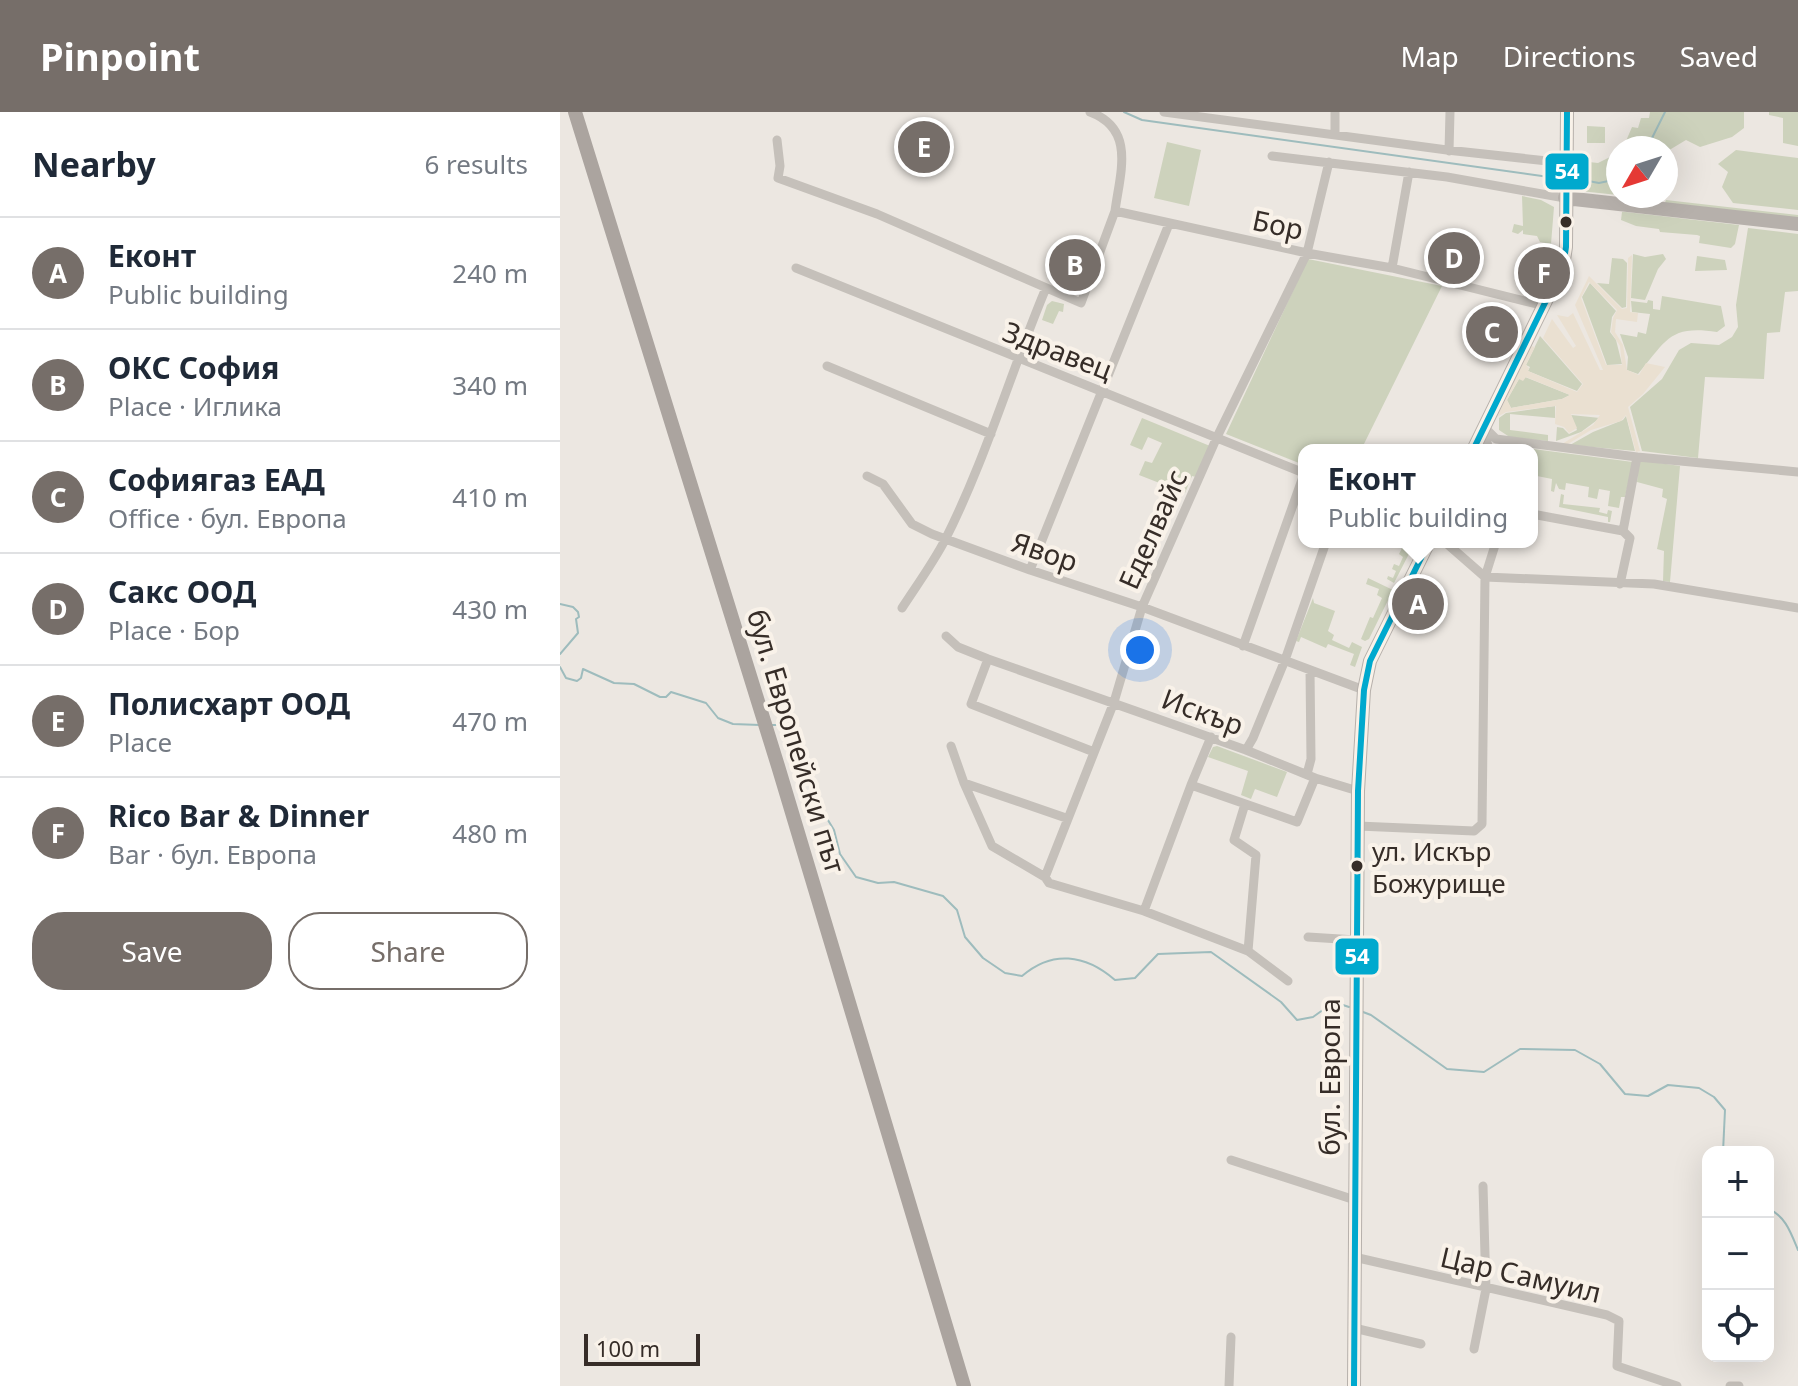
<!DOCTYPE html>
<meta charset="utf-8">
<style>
body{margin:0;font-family:"Noto Sans",sans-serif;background:#f2f2f3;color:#1f2937}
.controls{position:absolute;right:24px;bottom:24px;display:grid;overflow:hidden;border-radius:16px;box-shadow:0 8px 32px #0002}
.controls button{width:72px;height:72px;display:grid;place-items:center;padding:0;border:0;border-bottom:2px solid #e0e1e3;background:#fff;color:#1f2937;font:40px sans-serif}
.compass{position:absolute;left:1046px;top:24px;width:72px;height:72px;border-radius:50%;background:#fff;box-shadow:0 8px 32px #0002;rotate:231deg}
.scale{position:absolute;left:24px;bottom:20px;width:116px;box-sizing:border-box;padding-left:8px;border:4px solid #362d28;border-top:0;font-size:22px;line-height:28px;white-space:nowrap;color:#362d28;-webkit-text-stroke:6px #f9f2e9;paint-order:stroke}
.you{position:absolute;left:580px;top:538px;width:28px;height:28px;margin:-20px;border:6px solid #fff;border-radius:50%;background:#1a73e8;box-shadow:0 0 0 12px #1a73e833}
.badge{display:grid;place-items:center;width:52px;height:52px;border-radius:50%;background:#766e69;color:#fff;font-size:26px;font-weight:700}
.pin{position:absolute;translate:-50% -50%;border:4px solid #fff;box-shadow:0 2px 8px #0006}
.popup{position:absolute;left:738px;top:332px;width:240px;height:104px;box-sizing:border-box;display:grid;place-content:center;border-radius:16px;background:#fff;filter:drop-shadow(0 2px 6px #0005);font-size:26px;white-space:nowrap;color:#747a83}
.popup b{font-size:30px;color:#1f2937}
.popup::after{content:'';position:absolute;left:50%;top:100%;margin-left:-16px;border:16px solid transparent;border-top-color:#fff}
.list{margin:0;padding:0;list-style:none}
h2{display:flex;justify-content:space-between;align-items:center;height:104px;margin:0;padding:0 32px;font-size:34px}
h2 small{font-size:26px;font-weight:400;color:#747a83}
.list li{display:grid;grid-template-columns:52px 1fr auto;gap:24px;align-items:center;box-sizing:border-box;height:112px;padding:0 32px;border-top:2px solid #e0e1e3}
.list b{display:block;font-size:30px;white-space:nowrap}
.list p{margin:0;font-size:26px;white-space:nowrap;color:#747a83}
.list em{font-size:26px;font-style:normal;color:#747a83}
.actions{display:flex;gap:16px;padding:24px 32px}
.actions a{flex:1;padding:18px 0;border:2px solid #766e69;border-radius:32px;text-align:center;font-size:28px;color:#766e69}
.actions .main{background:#766e69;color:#fff}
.icon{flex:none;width:44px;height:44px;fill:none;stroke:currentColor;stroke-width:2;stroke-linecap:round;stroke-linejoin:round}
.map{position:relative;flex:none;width:1238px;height:1274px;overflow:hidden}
header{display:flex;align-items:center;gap:48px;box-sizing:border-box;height:112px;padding:0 40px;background:#766e69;color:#fff}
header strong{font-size:38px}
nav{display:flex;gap:44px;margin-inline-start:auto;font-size:28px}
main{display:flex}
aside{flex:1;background:#fff}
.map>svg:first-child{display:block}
.green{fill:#cdd2bc}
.plaza{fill:#eae0d1;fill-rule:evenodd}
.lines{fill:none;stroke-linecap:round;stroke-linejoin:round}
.stream{stroke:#9ebcbd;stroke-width:2}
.street{stroke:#c5c0ba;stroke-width:9}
.secondary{stroke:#b6b0ab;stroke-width:14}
.primary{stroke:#aba49f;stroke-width:14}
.bus-1-casing{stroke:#f9f2e9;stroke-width:12}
.bus-1{stroke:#00a9ce;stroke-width:6}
.bus-dot{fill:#362d28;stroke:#f9f2e9;stroke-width:3}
.labels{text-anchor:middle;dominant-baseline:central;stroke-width:8;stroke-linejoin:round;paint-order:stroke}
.bus-label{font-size:26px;fill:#362d28;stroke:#f9f2e9;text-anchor:start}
.street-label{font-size:28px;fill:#362d28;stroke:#f9f2e9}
.line-badge{stroke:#f9f2e9;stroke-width:3}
.badge-label{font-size:22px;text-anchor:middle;font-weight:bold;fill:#fff}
</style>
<header>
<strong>Pinpoint</strong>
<nav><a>Map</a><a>Directions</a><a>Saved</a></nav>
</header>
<main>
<aside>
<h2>Nearby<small>6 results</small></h2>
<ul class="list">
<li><span class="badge">A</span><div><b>Еконт</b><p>Public building</p></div><em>240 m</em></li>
<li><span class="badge">B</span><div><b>ОКС София</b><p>Place · Иглика</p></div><em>340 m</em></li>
<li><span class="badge">C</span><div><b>Софиягаз ЕАД</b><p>Office · бул. Европа</p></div><em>410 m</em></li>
<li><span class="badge">D</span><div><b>Сакс ООД</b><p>Place · Бор</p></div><em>430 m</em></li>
<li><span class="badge">E</span><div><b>Полисхарт ООД</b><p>Place</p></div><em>470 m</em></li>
<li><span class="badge">F</span><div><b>Rico Bar &amp; Dinner</b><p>Bar · бул. Европа</p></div><em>480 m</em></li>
</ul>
<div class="actions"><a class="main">Save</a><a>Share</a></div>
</aside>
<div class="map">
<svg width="1238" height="1274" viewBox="0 0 1238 1274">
<rect width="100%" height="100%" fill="#ece7e1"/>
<path class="green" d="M 1090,0 L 1184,0 L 1184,16 L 1172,25 L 1140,35 L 1126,28 L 1106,40 L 1106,36 L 1063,36 L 1072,15 L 1078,16 L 1081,6 L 1089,6 Z
M 1209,0 L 1238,0 L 1238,34 L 1223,31 L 1223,6 L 1209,3 Z
M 1027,14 L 1045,15 L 1045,31 L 1027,31 Z
M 607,30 L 641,38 L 629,94 L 594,86 Z
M 1176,38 L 1238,46 L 1238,98 L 1173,91 L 1162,75 L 1168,60 L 1158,52 Z
M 1058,41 L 1058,83 L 1020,79 L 1020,49 L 1038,51 Z
M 962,84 L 981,88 L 994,95 L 991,132 L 980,130 L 977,124 L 963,122 L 963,118 L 958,122 L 952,120 L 954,112 L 963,114 Z
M 1106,88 L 1238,103 L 1238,108 L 1104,93 Z
M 1062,100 L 1066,100 L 1179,113 L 1175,132 L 1171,136 L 1139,131 L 1140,124 L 1137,123 L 1100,120 L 1099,117 L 1076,114 L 1061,108 Z
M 1188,116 L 1238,122 L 1238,179 L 1225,180 L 1220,220 L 1207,221 L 1204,267 L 1145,265 L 1138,346 L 1082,339 L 1070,295 L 1102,267 L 1119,238 L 1131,231 L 1159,233 L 1172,225 L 1178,215 L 1176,193 Z
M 1073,142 L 1085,145 L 1103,142 L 1106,147 L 1098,157 L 1085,188 L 1071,186 Z
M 1137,144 L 1165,148 L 1167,158 L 1135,159 Z
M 1052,146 L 1063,147 L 1067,151 L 1066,195 L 1062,196 L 1037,171 L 1049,172 Z
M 748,147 L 882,174 L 801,338 L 744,338 L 744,353 L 666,322 Z
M 1030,171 L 1056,199 L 1052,205 L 1050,220 L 1056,228 L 1062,252 L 1047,253 L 1022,185 Z
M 1102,184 L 1161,194 L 1165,214 L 1157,220 C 1109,213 1107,228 1078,262 L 1067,258 L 1068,245 L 1060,222 L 1077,225 L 1078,220 L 1086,222 L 1090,202 L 1072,200 L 1071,189 L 1087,191 L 1088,188 L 1093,189 L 1093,197 L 1100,198 Z
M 492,189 L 504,192 L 503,200 L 499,199 L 493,212 L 482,208 L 487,193 Z
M 980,224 L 1022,272 L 1017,279 L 968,259 L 970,255 L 966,253 Z
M 965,265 L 1010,283 L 1002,287 L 951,296 L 947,288 L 959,267 Z
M 995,294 L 995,306 L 950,302 L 950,318 L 988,323 L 988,329 L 951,326 L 939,318 L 939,306 L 946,301 Z
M 1011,303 L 1040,306 L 1021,320 L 996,329 L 997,315 L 1003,316 L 1009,322 L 1017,318 Z
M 1066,304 L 1075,339 L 1010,333 L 1033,320 L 1063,308 Z
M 582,306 L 650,334 L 636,365 L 632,364 L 625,381 L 579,363 L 585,349 L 592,351 L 602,331 L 588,325 L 582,338 L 570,333 Z
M 973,337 L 1073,350 L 1065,385 L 1061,385 L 1059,396 L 1048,394 L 1050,379 L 1039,377 L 1037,387 L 1028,385 L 1029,375 L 1006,371 L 1005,378 L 999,377 L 996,371 L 994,380 L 991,379 L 992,367 L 972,363 Z
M 1079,348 L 1120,354 L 1110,470 L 1103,469 L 1104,439 L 1097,437 L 1107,387 L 1102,385 L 1103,377 L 1077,370 Z
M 1001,382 L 1004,383 L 1003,392 L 1040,396 L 1039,400 L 1047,402 L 1048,398 L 1052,399 L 1050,410 L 1048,410 L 1048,405 L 999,395 Z
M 845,430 L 855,430 L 834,471 L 827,467 L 828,464 L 833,466 L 836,459 L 832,457 L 834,452 L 839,454 L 843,445 L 839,442 Z
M 808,466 L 833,478 L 809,527 L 805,529 L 801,527 L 810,505 L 813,506 L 822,486 L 817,483 L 819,477 L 806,472 Z
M 753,486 L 754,491 L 775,499 L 768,519 L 774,523 L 772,528 L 789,536 L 792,530 L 802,535 L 795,555 L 790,553 L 794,542 L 768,532 L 766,536 L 741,525 L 739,530 L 736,529 Z
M 657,634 L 727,660 L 717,685 L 695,677 L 691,687 L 681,683 L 688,659 L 648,645 L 653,635 Z"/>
<path class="plaza" d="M 1072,143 L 1070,200 L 1078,201 L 1077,210 L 1056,207 L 1055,220 L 1063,233 L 1067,258 L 1079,263 L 1086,251 L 1105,255 L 1083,282 L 1068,295 L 1080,339 L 1076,340 L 1066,303 L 1061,309 L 1031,318 L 1008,332 L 1002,332 L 1033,313 L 1040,303 L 1011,302 L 1017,316 L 1009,321 L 1004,315 L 995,312 L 996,294 L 946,300 L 937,305 L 971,234 L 975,235 L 966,253 L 969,256 L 968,259 L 1017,280 L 1023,272 L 983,226 L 992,207 L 1013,236 L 1016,234 L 997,203 L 1008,205 L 1013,201 L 1040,258 L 1043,258 L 1015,193 L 1029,164 L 1062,197 L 1067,196 L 1068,146 ZM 1029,170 L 1057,198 L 1053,206 L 1051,220 L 1060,234 L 1062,253 L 1046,253 L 1021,186 ZM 966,265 L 1010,283 L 1002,287 L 951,296 L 947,288 L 959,267 L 963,269 Z"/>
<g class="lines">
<path class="stream" d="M 564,0 L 582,8 L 989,65
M 1087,36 L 1105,0
M 1023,68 L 1039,71 L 1058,67
M 0,492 L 13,495 L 18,500 L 19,505 L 16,507 L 18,521 L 0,542
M 0,555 L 6,566 L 17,569 L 21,566 L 23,557 L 54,571 L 74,572 L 100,585 L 106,585 L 111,580 L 146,591 L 158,606 L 173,612 L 200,613
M 210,613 L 224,613 L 232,620 L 237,646 L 252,667 L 260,695 L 274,718 L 280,742 L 296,765 L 318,771 L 334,770 L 383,784 L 397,798 L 405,825 L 423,846 L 445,861 L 462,864 C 492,838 525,842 555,868 L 575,866 L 598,842 L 651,840 L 721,890 L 737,908 L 753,905 L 774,890 L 789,895
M 803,900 L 811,903 L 887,957 L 924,960 L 960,937 L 1015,938 L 1040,952 L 1065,982 L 1088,984 L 1108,973 L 1139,976 L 1154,985 L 1165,998 L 1163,1040
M 1208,1097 C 1225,1103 1231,1121 1238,1138"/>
<path class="street" d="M 530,0 C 576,17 560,61 555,99 L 747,141 L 832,156 L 985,194
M 604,0 L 887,38 L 1006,51
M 775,21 L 775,0
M 217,28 L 220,54 L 218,66 L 317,102 L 521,191 L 555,99
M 889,39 L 890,0
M 712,44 L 887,65 L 1005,86
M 236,156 L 744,361
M 832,156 L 849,60
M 267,254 L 431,322
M 924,315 L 936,327 L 1077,345 L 1238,360
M 924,318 L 929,338
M 307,364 L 323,372 L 352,412 L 372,422 L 470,458 L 582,495 L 804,578
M 972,402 L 1063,419 L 1077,345
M 885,430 L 925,465 L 1094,472 L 1238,496
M 470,458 L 609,112
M 1060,472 L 1070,426 L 1063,419
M 342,496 C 357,473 373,451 385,428 C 426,347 451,259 486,176
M 386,524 L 398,535 L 428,547 L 686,638 L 755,666 L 798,679
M 683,534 L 744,362
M 428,547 L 411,592 L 534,640
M 391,634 L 404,671 L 432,734 L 485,765 L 489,771 L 584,799 L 688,839 L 728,869
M 686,638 L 693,626 L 725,548 L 766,430
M 747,662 L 751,647 L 750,558
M 404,671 L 506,706
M 631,673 L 737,710 L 755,666
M 685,692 L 674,728 L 696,743 L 688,839
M 798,714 L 914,719 L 922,712 L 925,465 L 936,430
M 485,765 L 554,590 L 582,495 L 657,325 L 747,141 L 769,50
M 584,799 L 631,673 L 651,625
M 748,825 L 796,828
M 671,1048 L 795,1088
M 794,1145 L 1047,1203 L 1059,1209 L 1057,1254 L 1117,1274
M 794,1216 L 861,1232
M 914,1237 L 926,1177 L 923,1074
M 669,1274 L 671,1225
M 1170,1274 L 1179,1274"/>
<path class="secondary" d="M 1005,86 L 1238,112
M 913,338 L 1003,154 L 1006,135 L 1007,0
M 794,1274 L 798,679 L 804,578 L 810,549 L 869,430"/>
<path class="primary" d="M 15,0 L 218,654 L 404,1274"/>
<g class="bus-1-casing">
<path id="bus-1" d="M 913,338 L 1003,154 L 1006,135 L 1007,0
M 794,1274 L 798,679 L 804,578 L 810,549 L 869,430"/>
</g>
<use href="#bus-1" class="bus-1"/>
</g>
<g class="bus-dot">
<circle cx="1006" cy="110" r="7"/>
<circle cx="797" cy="754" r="7"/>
</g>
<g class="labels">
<g class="bus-label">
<text x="812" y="739">ул. Искър<tspan x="812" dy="32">Божурище</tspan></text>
</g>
<g class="street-label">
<text transform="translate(718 112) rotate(12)">Бор</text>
<text transform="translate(498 238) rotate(21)">Здравец</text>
<text transform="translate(592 417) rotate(-66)">Еделвайс</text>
<text transform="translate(485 439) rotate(19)">Явор</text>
<text transform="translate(643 599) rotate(20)">Искър</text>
<text transform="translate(237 629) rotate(73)">бул. Европейски път</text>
<text transform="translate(769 965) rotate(-90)">бул. Европа</text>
<text transform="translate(961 1162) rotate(13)">Цар Самуил</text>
</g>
</g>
<g class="line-badge">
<rect x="984" y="40" width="46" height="39" rx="8" fill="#00a9ce"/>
<rect x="774" y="825" width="46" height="39" rx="8" fill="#00a9ce"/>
</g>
<g class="badge-label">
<text x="1007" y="67">54</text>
<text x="797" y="852">54</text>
</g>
</svg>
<div class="controls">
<button>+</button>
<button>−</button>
<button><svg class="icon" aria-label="locate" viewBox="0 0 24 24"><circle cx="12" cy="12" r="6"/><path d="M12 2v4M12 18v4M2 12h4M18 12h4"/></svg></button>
</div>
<svg class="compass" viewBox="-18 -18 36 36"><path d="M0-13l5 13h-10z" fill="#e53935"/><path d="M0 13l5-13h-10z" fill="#747a83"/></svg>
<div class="scale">100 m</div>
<div class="you"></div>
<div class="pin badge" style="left:858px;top:492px">A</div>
<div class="popup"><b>Еконт</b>Public building</div>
<div class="pin badge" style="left:515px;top:153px">B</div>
<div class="pin badge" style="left:932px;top:220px">C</div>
<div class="pin badge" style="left:894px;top:146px">D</div>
<div class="pin badge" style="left:364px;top:35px">E</div>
<div class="pin badge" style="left:984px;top:161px">F</div>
</div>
</main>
